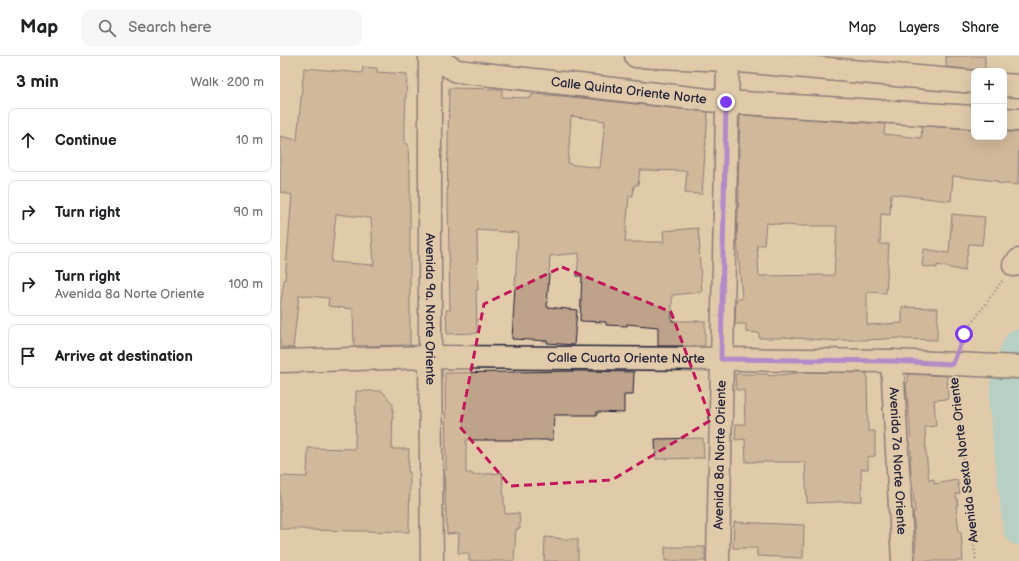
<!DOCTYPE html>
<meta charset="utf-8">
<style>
body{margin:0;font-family:"Balsamiq Sans",sans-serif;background:#f6f6f6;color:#202124}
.controls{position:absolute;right:12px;top:12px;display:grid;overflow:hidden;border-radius:8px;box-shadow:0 4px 16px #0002}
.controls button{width:36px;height:36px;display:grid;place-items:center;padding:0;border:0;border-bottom:1px solid #e0e0e0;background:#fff;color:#202124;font:20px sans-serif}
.stop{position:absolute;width:12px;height:12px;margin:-9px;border:3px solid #7c3aed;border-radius:50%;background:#fff}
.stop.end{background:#7c3aed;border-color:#fff;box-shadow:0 1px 4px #0008}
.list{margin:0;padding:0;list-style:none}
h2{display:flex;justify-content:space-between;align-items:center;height:52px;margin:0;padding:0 16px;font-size:17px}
h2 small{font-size:13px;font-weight:400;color:#757577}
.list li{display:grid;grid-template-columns:26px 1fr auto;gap:12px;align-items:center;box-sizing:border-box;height:64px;margin:0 8px 8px;padding:0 8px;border:1px solid #e0e0e0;border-radius:8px}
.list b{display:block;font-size:15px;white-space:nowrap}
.list p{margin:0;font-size:13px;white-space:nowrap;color:#757577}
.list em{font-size:13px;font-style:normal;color:#757577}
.icon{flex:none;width:22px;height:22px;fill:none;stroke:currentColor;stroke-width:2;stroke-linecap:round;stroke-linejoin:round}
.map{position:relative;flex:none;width:739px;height:505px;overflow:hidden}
header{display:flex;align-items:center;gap:24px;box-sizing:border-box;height:56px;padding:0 20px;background:#fff;border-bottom:1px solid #e0e0e0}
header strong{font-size:19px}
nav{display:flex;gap:22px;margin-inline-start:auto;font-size:14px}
.search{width:280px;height:36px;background:#f6f6f6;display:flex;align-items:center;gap:10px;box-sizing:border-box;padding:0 14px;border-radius:8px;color:#757577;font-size:15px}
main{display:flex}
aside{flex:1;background:#fff}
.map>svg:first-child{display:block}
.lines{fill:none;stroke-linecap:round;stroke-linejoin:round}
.river{stroke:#86d5e2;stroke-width:32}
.building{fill:#bfa28a;stroke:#22223b;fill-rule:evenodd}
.minor-casing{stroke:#22223b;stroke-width:25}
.path{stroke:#22223b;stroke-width:2.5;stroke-dasharray:1 3;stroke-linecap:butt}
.minor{stroke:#e1cbaa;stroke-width:22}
.route{stroke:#7c3aed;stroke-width:5}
.marked{fill:none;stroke:#c2185b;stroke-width:3;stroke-dasharray:8 5;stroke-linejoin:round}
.labels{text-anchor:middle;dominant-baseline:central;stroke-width:3.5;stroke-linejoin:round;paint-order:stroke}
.street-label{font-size:13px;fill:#22223b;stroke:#e1cbaa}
</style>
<header>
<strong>Map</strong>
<div class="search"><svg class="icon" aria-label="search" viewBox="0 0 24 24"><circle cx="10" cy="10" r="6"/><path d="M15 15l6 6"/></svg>Search here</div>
<nav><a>Map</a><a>Layers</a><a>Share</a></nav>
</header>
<main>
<aside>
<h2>3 min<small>Walk · 200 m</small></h2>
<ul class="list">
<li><svg class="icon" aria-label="ahead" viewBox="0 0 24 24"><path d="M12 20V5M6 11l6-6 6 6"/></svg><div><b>Continue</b></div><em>10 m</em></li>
<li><svg class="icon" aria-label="right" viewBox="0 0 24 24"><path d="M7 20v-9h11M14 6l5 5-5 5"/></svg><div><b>Turn right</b></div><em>90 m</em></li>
<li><svg class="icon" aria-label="right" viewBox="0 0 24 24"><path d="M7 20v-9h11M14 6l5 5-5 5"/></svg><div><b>Turn right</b><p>Avenida 8a Norte Oriente</p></div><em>100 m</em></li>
<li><svg class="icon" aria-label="arrive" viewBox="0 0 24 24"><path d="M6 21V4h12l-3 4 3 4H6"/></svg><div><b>Arrive at destination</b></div></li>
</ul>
</aside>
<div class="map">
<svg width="739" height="505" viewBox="0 0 739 505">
<rect width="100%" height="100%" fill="#e1cbaa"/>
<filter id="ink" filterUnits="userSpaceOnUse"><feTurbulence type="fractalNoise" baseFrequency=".025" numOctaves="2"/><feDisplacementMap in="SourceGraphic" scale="8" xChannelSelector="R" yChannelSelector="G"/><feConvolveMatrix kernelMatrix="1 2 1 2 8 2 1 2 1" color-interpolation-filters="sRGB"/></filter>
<g filter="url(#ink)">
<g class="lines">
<path class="river" d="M 739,289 L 727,317 L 725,350 L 739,473"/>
</g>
<path class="building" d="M 666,0 L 705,0 L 705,15 L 666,11 Z
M 83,11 L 97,12 L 97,16 L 127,18 L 125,65 L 125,88 L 128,88 L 129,113 L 130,113 L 130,289 L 74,290 L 73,253 L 48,250 L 49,242 L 19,239 L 13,292 L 0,291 L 0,246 L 1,246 L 4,224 L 5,224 L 12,139 L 0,136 L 0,80 L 17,84 L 24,12 L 82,17 ZM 56,158 L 91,162 L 94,209 L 51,206 Z
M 169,32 L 222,33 L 222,41 L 251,42 L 252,38 L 282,40 L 428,56 L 422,138 L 405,137 L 407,115 L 360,114 L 358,129 L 354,129 L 353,140 L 349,140 L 345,186 L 384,186 L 383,175 L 418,172 L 420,194 L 419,194 L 422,236 L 392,239 L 392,265 L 425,265 L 425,290 L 378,290 L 378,271 L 347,268 L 347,270 L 326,269 L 326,266 L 300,265 L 302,220 L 297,220 L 299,197 L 270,200 L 267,251 L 297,254 L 294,289 L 267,287 L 268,285 L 232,283 L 238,177 L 197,174 L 198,234 L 196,234 L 197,277 L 167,278 L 166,254 L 170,254 L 168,146 L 167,146 ZM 291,60 L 325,65 L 320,112 L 288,108 Z
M 460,59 L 605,68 L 604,78 L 641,82 L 642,70 L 694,73 L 694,81 L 724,81 L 724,76 L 739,76 L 738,129 L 717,127 L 717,125 L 673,120 L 671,145 L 611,138 L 610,159 L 601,158 L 600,188 L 609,188 L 606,237 L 587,236 L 587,269 L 622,267 L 622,251 L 658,252 L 657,284 L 622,283 L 622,282 L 586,284 L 557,284 L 557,285 L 502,281 L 502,282 L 479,282 L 479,277 L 466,276 L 466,268 L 455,268 L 456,243 L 462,243 L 457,182 L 459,134 L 458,134 ZM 486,167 L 517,170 L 557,170 L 554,219 L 479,220 L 477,189 L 484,189 Z
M 672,158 L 705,161 L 702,189 L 689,188 L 684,215 L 657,209 L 657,212 L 642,210 L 644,193 L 669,197 Z
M 300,315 L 354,316 L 353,339 L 344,339 L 344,357 L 317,356 L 317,359 L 274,359 L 273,384 L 186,384 L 186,417 L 192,417 L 192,419 L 222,417 L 225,458 L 239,457 L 240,473 L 236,473 L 234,505 L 189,505 L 189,497 L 178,497 L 179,477 L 167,478 L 164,414 L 166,414 L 165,317 Z
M 526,316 L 587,317 L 588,375 L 595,375 L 595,400 L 588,401 L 588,413 L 581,413 L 582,445 L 527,447 L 525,406 L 466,406 L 465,383 L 455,384 L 456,368 L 465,368 L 464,334 L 456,334 L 455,318 L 488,318 L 489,320 Z
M 628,318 L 667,320 L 668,343 L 654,344 L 656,370 L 645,371 L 646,396 L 649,424 L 654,423 L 654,428 L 677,424 L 680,437 L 676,438 L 678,449 L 676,449 L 679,476 L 681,476 L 683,505 L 635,505 L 635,490 L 636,490 L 633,456 L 635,456 L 630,404 L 631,403 L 630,372 L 626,327 L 628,326 Z
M 76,335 L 102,335 L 113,348 L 112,393 L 129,393 L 128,416 L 130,416 L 129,476 L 26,474 L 26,473 L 0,473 L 0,420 L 27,421 L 28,392 L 75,393 Z
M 423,382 L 424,402 L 376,403 L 375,383 Z
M 454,466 L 524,469 L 523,502 L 477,500 L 477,492 L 453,492 Z
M 265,481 L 279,482 L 279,483 L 298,483 L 298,505 L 264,505 Z
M 385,491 L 425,491 L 425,505 L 385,505 Z"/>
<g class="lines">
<g class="minor-casing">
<g id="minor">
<path id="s1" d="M 150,0 L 150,301 L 152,505"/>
<path id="s2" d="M 151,0 L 177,15 L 446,46 L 694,61"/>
<path d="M 356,0 L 448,4 L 694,26"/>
<path d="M 724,29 L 739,30"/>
<path d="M 724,63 L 739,64"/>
<path d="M 734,209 L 739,204"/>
<path id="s3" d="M 0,305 L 150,301 L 441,303 L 612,305 L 739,311"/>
<path id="s4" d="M 612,305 L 623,505"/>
<path id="s5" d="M 438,505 L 448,4"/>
</g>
</g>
<path class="path" d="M 680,289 L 684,278 L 723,224
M 675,327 L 696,505"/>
<use href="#minor" class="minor"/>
</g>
</g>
<g class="lines" filter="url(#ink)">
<path class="route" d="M 446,46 L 441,303 L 612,305 L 673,308 L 684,278"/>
</g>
<path d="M0 0H739V505H0ZM 282,211 L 391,256 L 431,364 L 332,424 L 230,430 L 180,371 L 204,248 Z" fill="#e1cbaa" fill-opacity=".55" fill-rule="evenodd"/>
<path class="marked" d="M 282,211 L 391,256 L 431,364 L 332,424 L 230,430 L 180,371 L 204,248 Z"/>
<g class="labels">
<g class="street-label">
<text stroke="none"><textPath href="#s2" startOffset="203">Calle Quinta Oriente Norte</textPath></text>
<text stroke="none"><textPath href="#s1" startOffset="253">Avenida 9a. Norte Oriente</textPath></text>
<text stroke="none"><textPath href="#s3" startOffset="346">Calle Cuarta Oriente Norte</textPath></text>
<text stroke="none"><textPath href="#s5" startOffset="106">Avenida 8a Norte Oriente</textPath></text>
<text transform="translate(684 404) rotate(-97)">Avenida Sexta Norte Oriente</text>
<text stroke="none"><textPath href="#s4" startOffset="100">Avenida 7a Norte Oriente</textPath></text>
</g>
</g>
</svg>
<div class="controls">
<button>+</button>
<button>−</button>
</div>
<div class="stop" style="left:684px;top:278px"></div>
<div class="stop end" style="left:446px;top:46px"></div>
</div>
</main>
